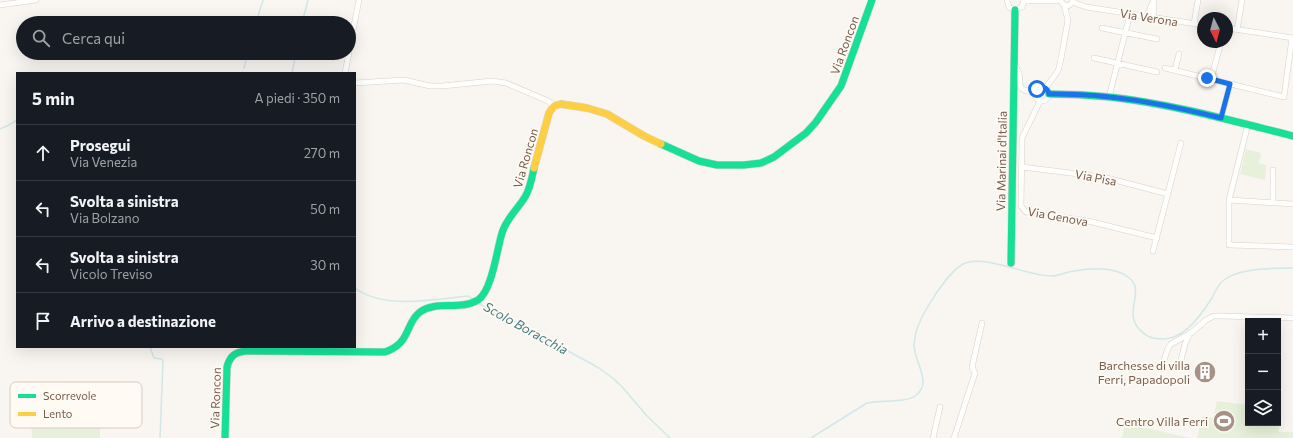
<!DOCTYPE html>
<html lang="it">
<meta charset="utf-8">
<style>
body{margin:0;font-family:Commissioner,sans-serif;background:#242831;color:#f1f3f6}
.controls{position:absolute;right:12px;bottom:12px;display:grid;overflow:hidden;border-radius:0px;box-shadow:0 4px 16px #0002}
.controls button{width:36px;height:36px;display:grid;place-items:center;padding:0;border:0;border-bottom:1px solid #363941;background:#171b24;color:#f1f3f6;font:20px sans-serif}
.compass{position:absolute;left:1197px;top:12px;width:36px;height:36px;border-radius:50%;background:#171b24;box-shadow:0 4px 16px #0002;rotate:174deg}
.stop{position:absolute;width:12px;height:12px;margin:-9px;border:3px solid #1a73e8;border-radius:50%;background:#fff}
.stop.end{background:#1a73e8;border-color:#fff;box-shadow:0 1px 4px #0008}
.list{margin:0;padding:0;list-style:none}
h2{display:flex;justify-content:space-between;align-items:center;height:52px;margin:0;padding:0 16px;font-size:17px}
h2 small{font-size:13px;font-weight:400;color:#9ea1a6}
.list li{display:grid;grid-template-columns:26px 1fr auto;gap:12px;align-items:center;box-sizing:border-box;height:56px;padding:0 16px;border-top:1px solid #363941}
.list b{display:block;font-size:15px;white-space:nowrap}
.list p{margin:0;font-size:13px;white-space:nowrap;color:#9ea1a6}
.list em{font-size:13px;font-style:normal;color:#9ea1a6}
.icon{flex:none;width:22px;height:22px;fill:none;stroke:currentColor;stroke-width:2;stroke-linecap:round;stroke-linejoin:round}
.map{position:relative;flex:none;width:1293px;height:438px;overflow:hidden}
.search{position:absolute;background:#171b24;box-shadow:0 4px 16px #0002;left:16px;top:16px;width:340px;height:44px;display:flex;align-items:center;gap:10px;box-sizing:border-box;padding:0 14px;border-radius:22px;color:#9ea1a6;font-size:15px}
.panel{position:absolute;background:#171b24;box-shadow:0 4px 16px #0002;left:16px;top:72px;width:340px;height:276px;border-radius:0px}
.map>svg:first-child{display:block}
.green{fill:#e7f0db}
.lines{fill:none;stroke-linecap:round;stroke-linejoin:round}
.stream{stroke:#d0e8ea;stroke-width:1.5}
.street-casing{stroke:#d7d1cb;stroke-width:6}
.fast-casing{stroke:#d9d2cb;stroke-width:8}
.slow-casing{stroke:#d9d2cb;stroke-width:8}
.street{stroke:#fefefd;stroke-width:5}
.fast{stroke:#16e098;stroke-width:7}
.slow{stroke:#ffcf43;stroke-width:7}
.route{stroke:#1a73e8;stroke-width:5}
.labels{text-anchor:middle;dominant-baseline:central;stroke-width:3.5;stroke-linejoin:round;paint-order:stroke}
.street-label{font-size:12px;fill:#7a5c4d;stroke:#fffaf3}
.poi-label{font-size:12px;fill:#7a5c4d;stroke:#fffaf3;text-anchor:end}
.water-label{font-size:13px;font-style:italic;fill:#437c86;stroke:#fffaf3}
.key{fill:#fffaf3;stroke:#d7cbc1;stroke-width:1}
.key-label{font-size:11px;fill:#7a5c4d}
</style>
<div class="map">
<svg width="1293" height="438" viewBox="0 0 1293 438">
<rect width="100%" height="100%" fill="#f9f5f0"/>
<path class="green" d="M 1246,149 L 1261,153 L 1259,163 L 1266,165 L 1265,180 L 1240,174 Z
M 1217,401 L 1248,405 L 1248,423 L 1278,423 L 1278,409 L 1280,409 L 1279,432 L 1293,432 L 1293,438 L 1197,438 L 1202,416 L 1213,418 Z
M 100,414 L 100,438 L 32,438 L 31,417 Z
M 1125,423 L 1190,438 L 1122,438 Z"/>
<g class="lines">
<path class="stream" d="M 256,23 L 263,0
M 302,23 L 308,0
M 244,68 L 248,53
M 242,73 L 243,72
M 292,73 L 296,53
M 0,129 L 9,125 L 17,120
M 355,288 C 383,310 435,299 468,296 L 474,300
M 479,304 L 493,310 L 599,368 L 614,379 L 623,388 L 647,416 L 670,438
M 150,347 L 154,358 L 162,359 L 163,361 L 160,438
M 811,438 L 867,403 C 881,400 905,403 915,396 C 934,383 913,361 914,344 C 915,340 915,336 916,332 C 921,314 947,273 963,264 C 985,253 1028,277 1053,276 C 1060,275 1067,272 1074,271 C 1091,268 1113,266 1128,277 C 1147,290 1122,312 1140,330 C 1144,334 1148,337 1153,338 C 1181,345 1199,318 1212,298 C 1215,292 1218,284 1224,280 C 1239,268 1274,268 1293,268"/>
<g class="street-casing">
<path id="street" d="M 1007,0 L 1009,7 L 1015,10 L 1022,7 L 1024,0
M 1024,1 L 1052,1 L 1060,0 L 1063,4 L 1068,6 L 1071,4 L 1073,0
M 1072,2 L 1086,7 L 1203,25
M 0,5 L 36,0
M 1146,17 L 1154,0
M 1153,17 L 1154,5 L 1153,2
M 1194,24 L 1198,0
M 1102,28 L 1157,39
M 1227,28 L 1293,38
M 1237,30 L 1242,0
M 349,51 L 359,0
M 1094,58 L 1157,72
M 1015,65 L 1019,73 L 1020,84 L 1021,88 L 1024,90 L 1035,93
M 1165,68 L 1284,97 L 1292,38
M 1175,70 L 1179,54
M 345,73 L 349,53
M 1211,79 L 1221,42
M 355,83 L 404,80 L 430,86 L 442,86 L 492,81 L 506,83 L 548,101 L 554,106
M1035 94a7 7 0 1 1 14 0a7 7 0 1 1-14 0Z
M 1042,87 L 1047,86 L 1058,71 L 1060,64 L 1068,20 L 1064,5
M 1109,97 L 1130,14
M 1040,101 L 1022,138 L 1021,206 L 1026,212 L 1088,221 L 1157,238
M 1221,118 L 1230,84
M 1248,124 L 1229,200 L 1229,245 L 1293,247
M 1022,167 L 1103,177 L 1168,194
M 1229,200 L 1293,204
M 1273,202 L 1273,170
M 1153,251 L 1181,143
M 1181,360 L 1185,344 L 1190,333
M 1161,369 L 1168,348 L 1171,344 L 1191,333 L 1206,320 L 1214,316 L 1221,316 L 1293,318
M 933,438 L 940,407
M 954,438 L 975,373 L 972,367 L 982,323"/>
</g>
<g class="fast-casing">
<path id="fast" d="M 1049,94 C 1069,94 1090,95 1110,97 C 1172,104 1233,121 1293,136
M 661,144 L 699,161 L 717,165 L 744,165 L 761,163 L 774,157 L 806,133 L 816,122 L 841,86 L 872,0
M 1011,263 L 1015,10
M 225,438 L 227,367 C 230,356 235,352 246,351 L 385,352 C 391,350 396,347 400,343 C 409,334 409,320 420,312 C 437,300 460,311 478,300 C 492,291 497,249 502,233 C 506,219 517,210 525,197 C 530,189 532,178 534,168"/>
</g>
<g class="slow-casing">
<path id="slow" d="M 534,168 L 549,113 L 554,106 L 561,104 L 587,108 L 607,114 L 644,136 L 661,144"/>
</g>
<use href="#street" class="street"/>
<use href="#fast" class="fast"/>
<use href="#slow" class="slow"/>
</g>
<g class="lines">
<path class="route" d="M 1037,89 C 1042,85 1048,88 1049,94 C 1108,93 1164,104 1221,118 L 1230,84 L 1207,78"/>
</g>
<defs>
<g id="building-disc" transform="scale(1.15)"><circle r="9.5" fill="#a69286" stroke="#fffaf3"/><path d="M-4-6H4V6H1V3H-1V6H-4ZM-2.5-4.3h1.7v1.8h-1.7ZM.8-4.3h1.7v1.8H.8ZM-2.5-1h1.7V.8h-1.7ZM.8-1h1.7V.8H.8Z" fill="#fff"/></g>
<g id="stadium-disc" transform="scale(1.15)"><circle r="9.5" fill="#a69286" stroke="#fffaf3"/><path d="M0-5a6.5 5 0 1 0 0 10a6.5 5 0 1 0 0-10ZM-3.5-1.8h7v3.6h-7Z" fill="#fff"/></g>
</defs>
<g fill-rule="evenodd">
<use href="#building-disc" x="1205" y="372"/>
<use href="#stadium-disc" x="1224" y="421"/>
</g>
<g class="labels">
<g class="street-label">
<text transform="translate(1149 17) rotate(9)">Via Verona</text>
<text transform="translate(844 45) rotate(-70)">Via Roncon</text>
<text transform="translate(525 158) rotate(-74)">Via Roncon</text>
<text transform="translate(1001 161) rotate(-89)">Via Marinai d'Italia</text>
<text transform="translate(1096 177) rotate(11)">Via Pisa</text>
<text transform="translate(1058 216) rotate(10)">Via Genova</text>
<text transform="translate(215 398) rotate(-88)">Via Roncon</text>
</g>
<g class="poi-label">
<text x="1190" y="365">Barchesse di villa<tspan x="1190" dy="14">Ferri, Papadopoli</tspan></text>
<text x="1208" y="421">Centro Villa Ferri</text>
</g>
<g class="water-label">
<text transform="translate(526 328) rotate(29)">Scolo Boracchia</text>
</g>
</g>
<rect x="10" y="382" width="132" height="46" rx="6" class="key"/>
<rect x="18" y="394" width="18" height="4" fill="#16e098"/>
<rect x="18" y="412" width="18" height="4" fill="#ffcf43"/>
<g class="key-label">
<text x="43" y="400">Scorrevole</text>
<text x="43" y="418">Lento</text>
</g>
</svg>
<div class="controls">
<button>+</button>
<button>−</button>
<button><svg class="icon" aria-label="layers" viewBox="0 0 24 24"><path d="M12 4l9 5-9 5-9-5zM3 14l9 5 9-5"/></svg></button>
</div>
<svg class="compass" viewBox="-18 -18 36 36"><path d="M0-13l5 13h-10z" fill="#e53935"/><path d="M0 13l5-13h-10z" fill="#9ea1a6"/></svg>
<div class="stop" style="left:1037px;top:89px"></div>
<div class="stop end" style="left:1207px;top:78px"></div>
<div class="search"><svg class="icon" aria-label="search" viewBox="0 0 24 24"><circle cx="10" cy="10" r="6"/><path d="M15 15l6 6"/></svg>Cerca qui</div>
<section class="panel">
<h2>5 min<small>A piedi · 350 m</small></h2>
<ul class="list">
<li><svg class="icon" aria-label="ahead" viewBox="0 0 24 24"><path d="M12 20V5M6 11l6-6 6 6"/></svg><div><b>Prosegui</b><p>Via Venezia</p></div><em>270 m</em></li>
<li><svg class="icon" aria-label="left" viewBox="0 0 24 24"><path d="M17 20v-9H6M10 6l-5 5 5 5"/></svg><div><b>Svolta a sinistra</b><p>Via Bolzano</p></div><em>50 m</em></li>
<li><svg class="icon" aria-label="left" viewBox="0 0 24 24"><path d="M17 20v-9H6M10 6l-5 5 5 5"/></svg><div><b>Svolta a sinistra</b><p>Vicolo Treviso</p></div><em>30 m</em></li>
<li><svg class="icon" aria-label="arrive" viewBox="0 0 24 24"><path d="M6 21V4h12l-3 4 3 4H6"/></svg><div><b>Arrivo a destinazione</b></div></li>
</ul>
</section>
</div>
